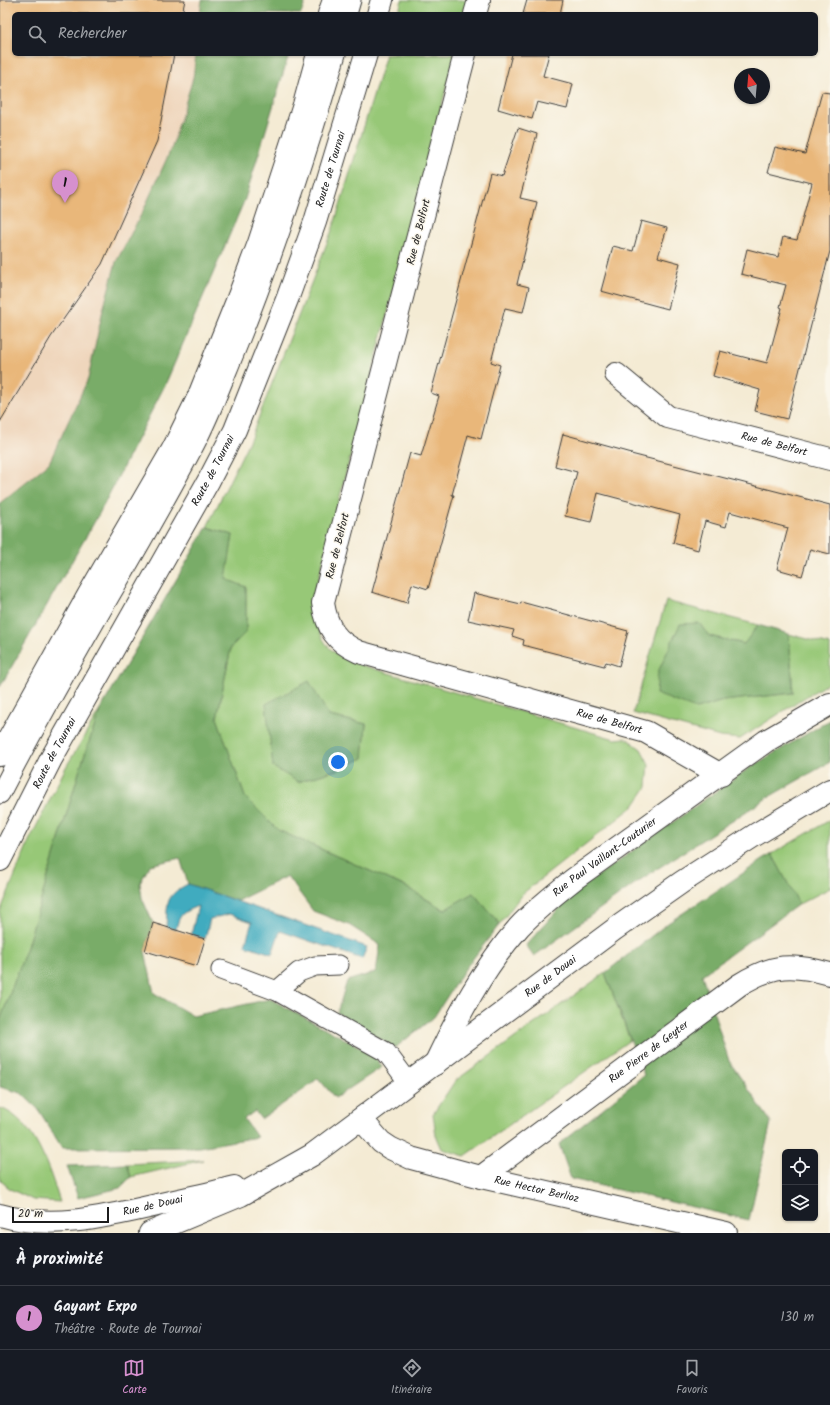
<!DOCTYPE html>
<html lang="fr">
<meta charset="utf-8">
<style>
body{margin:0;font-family:Kalam,sans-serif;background:#242831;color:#f1f3f6}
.controls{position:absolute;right:12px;bottom:12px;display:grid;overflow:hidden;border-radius:6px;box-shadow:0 1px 3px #0004}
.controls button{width:36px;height:36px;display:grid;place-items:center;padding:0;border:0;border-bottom:1px solid #363941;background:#171b24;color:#f1f3f6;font:20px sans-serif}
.compass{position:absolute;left:734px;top:68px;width:36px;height:36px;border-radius:50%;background:#171b24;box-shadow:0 1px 3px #0004;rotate:344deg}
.scale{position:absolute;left:12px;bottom:10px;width:97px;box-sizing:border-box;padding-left:4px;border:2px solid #1c1c1c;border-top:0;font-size:11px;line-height:14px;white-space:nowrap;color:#1c1c1c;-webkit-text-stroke:3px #fbf7ec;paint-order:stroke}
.you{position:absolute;left:338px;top:762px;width:14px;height:14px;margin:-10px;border:3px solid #fff;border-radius:50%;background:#1a73e8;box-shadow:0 0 0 6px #1a73e833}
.badge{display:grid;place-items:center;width:26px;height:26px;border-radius:50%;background:#d690ce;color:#111;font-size:13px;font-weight:700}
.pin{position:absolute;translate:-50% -33px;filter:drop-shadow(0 1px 2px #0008)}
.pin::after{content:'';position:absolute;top:21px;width:14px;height:12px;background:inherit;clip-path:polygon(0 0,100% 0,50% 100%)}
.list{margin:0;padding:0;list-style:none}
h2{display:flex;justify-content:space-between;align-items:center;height:52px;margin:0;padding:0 16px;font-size:17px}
h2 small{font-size:13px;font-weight:400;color:#9ea1a6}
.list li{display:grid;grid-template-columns:26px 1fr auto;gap:12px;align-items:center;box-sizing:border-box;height:64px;padding:0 16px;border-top:1px solid #363941}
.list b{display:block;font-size:15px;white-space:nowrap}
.list p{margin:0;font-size:13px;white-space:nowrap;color:#9ea1a6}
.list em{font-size:13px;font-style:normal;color:#9ea1a6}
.icon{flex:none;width:22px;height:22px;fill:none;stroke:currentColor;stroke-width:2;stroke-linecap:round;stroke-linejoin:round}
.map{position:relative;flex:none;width:830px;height:1233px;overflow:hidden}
.search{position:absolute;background:#171b24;box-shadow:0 1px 3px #0004;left:12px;right:12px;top:12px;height:44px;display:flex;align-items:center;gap:10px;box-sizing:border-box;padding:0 14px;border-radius:6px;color:#9ea1a6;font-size:15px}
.sheet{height:116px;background:#171b24}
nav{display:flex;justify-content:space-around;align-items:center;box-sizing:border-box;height:56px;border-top:1px solid #363941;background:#171b24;font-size:11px;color:#9ea1a6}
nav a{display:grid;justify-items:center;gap:2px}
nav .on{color:#d690ce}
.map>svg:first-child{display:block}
.built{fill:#efd6bc}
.green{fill:#97c877;stroke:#5a724a;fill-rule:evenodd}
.forest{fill:#79ac68;stroke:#4a6442}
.water{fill:#40abbf;stroke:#2e646e}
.building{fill:#e9b77a}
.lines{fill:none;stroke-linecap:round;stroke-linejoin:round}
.service-casing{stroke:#3c3b38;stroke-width:21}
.minor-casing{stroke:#3c3b38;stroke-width:24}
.tertiary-casing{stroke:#3c3b38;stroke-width:24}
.primary-casing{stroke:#3c3b38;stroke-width:24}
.service{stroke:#fff;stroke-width:19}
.minor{stroke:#fff;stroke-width:22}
.tertiary{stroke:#fff;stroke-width:22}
.primary{stroke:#fff;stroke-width:22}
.labels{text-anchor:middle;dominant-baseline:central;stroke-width:3;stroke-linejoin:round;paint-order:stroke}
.street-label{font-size:11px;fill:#1c1c1c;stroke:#fbf7ec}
</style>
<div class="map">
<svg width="830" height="1233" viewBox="0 0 830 1233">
<rect width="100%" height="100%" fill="#fbf7ec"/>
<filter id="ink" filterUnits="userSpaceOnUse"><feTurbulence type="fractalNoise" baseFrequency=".025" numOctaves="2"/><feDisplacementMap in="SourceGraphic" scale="8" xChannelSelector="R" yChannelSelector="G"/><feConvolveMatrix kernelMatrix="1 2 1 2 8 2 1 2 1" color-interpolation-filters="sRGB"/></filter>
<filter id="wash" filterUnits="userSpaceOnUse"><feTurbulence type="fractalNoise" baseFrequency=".012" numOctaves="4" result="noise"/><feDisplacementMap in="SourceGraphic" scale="16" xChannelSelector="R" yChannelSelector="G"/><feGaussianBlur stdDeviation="0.9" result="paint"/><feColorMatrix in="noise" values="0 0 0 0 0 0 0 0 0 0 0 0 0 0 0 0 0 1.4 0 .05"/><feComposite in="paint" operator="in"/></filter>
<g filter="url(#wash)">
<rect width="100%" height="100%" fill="#f4ebd4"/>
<path class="built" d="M 0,0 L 202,0 L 200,14 L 14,14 L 14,54 L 196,54 L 193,78 L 172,147 L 143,211 L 116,262 L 102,314 L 88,379 L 49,463 L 0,503 Z"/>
<path class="green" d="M 402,0 L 468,0 L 465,14 L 398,14 Z
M 386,54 L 455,54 L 313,600 C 316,620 319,643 337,654 C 342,658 349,660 354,663 L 615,739 L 626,738 L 641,749 L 649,764 L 647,787 L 634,806 L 522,894 L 500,924 L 473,893 L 445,910 L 406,887 L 278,830 L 245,797 L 217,718 L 231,647 L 246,632 L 246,587 L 225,579 L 233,535 L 207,527 L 251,437 L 334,225 ZM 329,716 L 366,724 L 363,758 L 339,769 L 298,782 Z
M 666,601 L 758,625 L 745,644 L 709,636 L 699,623 L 696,709 L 723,701 L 793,693 L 789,634 L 830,645 L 830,682 L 799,701 L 740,739 L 720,737 L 633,713 Z
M 100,710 L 80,769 L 27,947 L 0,1021 L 0,912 L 29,841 L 66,767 Z
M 830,820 L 830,888 L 799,904 L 772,854 Z
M 605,973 L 630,1040 L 465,1156 L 442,1149 L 436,1135 L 433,1114 L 455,1081 Z
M 0,1108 C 34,1119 50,1171 60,1202 L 33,1200 L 10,1189 L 0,1180 Z
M 203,1160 L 131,1177 L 127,1164 Z"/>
<path class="forest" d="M 202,0 L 306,0 L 301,14 L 200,14 Z
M 196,54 L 289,54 L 245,199 L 166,383 L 99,514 L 0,687 L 0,503 L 49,463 L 88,379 L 102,314 L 116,262 L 143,211 L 172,147 L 193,78 Z
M 207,527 L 233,535 L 226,579 L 246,587 L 246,632 L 231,647 L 217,718 L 245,797 L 278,830 L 406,887 L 444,910 L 473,893 L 500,924 L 465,969 L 434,1017 L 395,1048 L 337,1013 L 347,981 L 376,972 L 380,945 L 349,925 L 313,911 L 287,876 L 237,901 L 188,884 L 180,858 L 150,865 L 140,883 L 142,898 L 153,923 L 145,951 L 154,993 L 193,1016 L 270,999 L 373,1054 L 382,1067 L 335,1098 L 318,1078 L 309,1086 L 261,1119 L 255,1111 L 244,1119 L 257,1137 L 200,1147 L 62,1148 L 38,1109 L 21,1093 L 0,1087 L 0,1021 L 27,947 L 80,769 L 100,710 Z
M 699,623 L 709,636 L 744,644 L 758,625 L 789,634 L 793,693 L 723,701 L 696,709 L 656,694 L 658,672 L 680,624 Z
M 309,681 L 329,716 L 366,724 L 363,758 L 339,769 L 298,782 L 273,767 L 266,704 Z
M 830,720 L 830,762 L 767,798 L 643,878 L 534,956 L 526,945 L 572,894 L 749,768 Z
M 772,854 L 799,904 L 702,975 L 729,1061 L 771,1122 L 749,1220 L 571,1179 L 559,1144 L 644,1075 L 605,973 L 668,923 Z
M 127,1164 L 131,1177 L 120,1188 L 78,1198 L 67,1166 Z"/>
<path class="water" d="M 188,884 L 367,947 L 362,959 L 280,931 L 272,954 L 245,945 L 252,922 L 229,914 L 210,919 L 205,939 L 191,935 L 198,906 C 183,912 179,914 176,930 L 166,927 C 168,903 164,896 188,884 Z"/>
<g id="blocks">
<path class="building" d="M 0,0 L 185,0 L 182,14 L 14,14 L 14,54 L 174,54 L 157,141 L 102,264 L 51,337 L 0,422 Z
M 527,0 L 563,0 L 560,14 L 523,14 Z
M 512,54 L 549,54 L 543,76 L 573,84 L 567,109 L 537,102 L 532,119 L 498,109 Z
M 822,92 L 830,93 L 830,251 L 787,419 L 755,411 L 760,390 L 713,376 L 720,351 L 767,363 L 782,308 L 780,307 L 786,285 L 741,274 L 747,249 L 778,257 L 783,237 L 797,240 L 812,183 L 768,172 L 775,147 L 805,154 Z
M 518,128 L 537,134 L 520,198 L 537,202 L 517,284 L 529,287 L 523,312 L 505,308 L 491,362 L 500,365 L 481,439 L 468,435 L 452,495 L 454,495 L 428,589 L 412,584 L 407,603 L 372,592 L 410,453 L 421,456 L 439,396 L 431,393 L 490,173 L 502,176 Z
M 641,221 L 667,228 L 658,257 L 680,263 L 668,309 L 601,291 L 613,246 L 633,251 Z
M 563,434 L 632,453 L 631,454 L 830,505 L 830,554 L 810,549 L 802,576 L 777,569 L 788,528 L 730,512 L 726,527 L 705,521 L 698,550 L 673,543 L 680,515 L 598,493 L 591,522 L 565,516 L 577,472 L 555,466 Z
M 474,593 L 521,604 L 521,602 L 628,631 L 619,666 L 606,662 L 604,666 L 523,645 L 524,640 L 512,636 L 514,630 L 468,620 Z
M 153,923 L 205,939 L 197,966 L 145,951 Z"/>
</g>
</g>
<g filter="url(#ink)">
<use href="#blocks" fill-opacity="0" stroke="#3c3b38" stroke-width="1"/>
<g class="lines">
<g class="service-casing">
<path id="service" d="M 347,14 L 351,0
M 0,794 C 43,710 91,629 138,547 C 159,510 180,474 199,436 C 213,408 224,378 236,349 C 275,253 307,154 336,54
M 221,970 L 277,991 L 386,1052 L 409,1083
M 277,991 L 299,972 L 315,966 L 339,965"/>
</g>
<g class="minor-casing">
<g id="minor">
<path d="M 475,14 L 479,0"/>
<path id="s1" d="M 465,54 L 323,603 C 327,628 336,642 359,652 L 646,732 L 721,775"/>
<path id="s2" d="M 616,374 L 668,417 L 830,459"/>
<path id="s3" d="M 435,1064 C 458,1016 483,968 519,927 C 536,909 555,894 574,879 L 766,741 L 830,704"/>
<path id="s4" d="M 361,1119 L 381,1142 L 390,1148 L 411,1158 L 481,1177 L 726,1233"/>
<path id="s5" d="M 481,1177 L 739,985 C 773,964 792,963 830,974"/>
</g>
</g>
<g class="tertiary-casing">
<g id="tertiary">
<path id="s6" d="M 0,1215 C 52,1230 105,1217 157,1205 C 182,1199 208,1194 234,1187"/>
<path id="s7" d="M 150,1233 L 241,1195 L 312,1155 L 615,929 L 682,882 L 755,835 L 830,790"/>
</g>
</g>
<g class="primary-casing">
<g id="primary">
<path d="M 329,14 L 334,0"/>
<path d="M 378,14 L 382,0"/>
<path d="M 0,755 L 89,594 L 173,449 L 198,398 L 237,301 L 259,243 L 304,105 L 318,54"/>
<path id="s8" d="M 0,860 L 51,759 L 209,480 L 235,430 L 288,297 L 315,222 L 366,54"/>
</g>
</g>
<use href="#service" class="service"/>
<use href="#minor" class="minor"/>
<use href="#tertiary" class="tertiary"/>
<use href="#primary" class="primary"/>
</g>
</g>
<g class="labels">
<g class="street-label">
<text stroke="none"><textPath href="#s8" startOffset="768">Route de Tournai</textPath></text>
<text transform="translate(419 232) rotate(-76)">Rue de Belfort</text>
<text stroke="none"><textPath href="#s2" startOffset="177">Rue de Belfort</textPath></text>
<text stroke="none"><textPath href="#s8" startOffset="444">Route de Tournai</textPath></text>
<text transform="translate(338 546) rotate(-76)">Rue de Belfort</text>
<text stroke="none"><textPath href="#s1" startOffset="891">Rue de Belfort</textPath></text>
<text stroke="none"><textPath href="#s8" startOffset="120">Route de Tournai</textPath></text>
<text stroke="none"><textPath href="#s3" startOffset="272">Rue Paul Vaillant-Couturier</textPath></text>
<text stroke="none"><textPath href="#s7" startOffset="478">Rue de Douai</textPath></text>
<text stroke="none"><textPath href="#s5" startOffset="209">Rue Pierre de Geyter</textPath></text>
<text stroke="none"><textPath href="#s4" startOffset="194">Rue Hector Berlioz</textPath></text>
<text stroke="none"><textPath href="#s6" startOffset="155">Rue de Douai</textPath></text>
</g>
</g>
</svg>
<div class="controls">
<button><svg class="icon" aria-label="locate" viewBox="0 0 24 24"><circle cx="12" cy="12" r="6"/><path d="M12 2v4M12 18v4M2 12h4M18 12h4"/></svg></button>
<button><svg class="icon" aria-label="layers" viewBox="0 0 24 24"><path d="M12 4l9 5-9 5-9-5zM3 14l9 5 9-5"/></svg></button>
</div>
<svg class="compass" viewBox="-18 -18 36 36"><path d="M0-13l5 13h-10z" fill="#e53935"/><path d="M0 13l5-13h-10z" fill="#9ea1a6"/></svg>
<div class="scale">20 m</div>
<div class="you"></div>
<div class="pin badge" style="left:65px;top:203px">1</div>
<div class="search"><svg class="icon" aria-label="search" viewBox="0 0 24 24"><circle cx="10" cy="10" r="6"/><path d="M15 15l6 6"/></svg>Rechercher</div>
</div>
<section class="sheet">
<h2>À proximité<small></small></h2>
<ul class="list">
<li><span class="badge">1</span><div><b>Gayant Expo</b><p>Théâtre · Route de Tournai</p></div><em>130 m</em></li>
</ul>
</section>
<nav>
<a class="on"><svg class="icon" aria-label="map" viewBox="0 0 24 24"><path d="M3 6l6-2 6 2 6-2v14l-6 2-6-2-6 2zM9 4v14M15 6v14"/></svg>Carte</a>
<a><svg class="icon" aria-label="directions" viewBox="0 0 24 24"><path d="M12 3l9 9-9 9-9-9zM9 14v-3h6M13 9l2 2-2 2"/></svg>Itinéraire</a>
<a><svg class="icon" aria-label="saved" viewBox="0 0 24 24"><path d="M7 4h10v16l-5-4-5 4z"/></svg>Favoris</a>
</nav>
